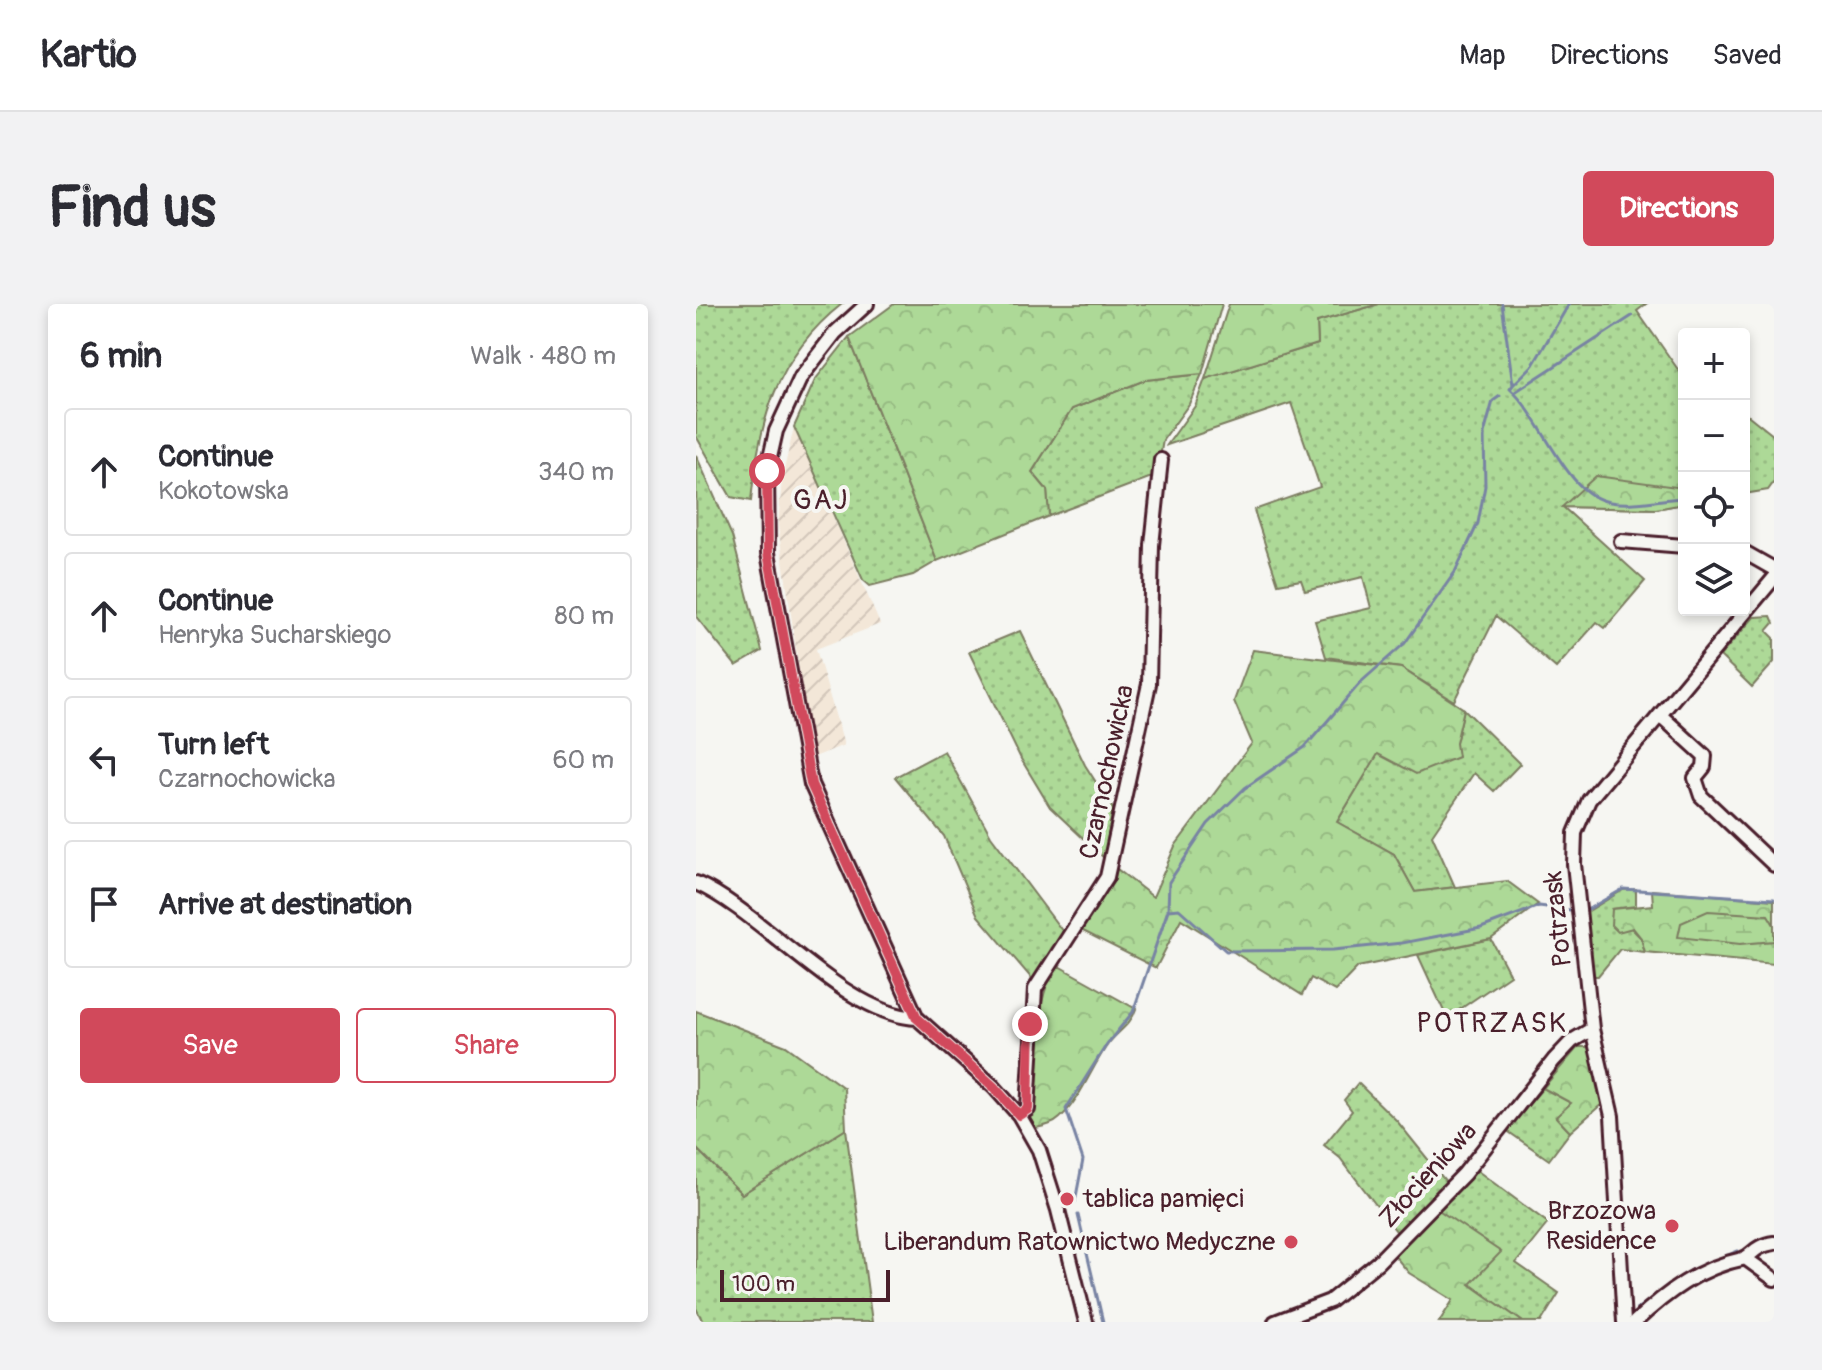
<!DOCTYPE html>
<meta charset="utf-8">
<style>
body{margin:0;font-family:Pangolin,sans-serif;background:#f2f2f3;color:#2b2b33}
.controls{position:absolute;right:24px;top:24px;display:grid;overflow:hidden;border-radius:8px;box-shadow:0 4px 12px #0003}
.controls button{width:72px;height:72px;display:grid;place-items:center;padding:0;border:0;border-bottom:2px solid #e1e1e2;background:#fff;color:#2b2b33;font:40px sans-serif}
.scale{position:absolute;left:24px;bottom:20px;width:170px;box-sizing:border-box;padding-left:8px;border:4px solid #4a1f2b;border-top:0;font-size:22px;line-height:28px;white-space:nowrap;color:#4a1f2b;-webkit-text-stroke:6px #f6f6f2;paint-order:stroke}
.stop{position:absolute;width:24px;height:24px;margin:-18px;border:6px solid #d1495b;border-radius:50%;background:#fff}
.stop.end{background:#d1495b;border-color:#fff;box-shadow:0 2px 8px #0008}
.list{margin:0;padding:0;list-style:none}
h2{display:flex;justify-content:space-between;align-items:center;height:104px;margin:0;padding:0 32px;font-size:34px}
h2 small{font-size:26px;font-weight:400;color:#7c7c81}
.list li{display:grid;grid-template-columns:52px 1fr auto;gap:24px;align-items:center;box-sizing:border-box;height:128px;margin:0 16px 16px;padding:0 16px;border:2px solid #e1e1e2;border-radius:8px}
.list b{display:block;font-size:30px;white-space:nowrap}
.list p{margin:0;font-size:26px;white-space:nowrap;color:#7c7c81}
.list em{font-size:26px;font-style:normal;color:#7c7c81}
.actions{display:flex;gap:16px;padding:24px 32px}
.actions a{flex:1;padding:18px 0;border:2px solid #d1495b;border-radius:8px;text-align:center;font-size:28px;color:#d1495b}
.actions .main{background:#d1495b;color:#fff}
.icon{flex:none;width:44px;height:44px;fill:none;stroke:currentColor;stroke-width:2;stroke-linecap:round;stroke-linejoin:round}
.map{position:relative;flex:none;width:1078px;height:1018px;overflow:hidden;border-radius:8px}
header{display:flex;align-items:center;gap:48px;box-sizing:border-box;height:112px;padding:0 40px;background:#fff;border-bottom:2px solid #e1e1e2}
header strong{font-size:38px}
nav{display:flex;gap:44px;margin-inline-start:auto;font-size:28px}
.intro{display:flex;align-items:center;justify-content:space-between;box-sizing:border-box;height:192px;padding:0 48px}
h1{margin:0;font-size:56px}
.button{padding:20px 36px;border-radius:8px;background:#d1495b;color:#fff;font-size:28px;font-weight:700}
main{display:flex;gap:48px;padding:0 48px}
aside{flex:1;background:#fff;border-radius:8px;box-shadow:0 4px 12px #0003}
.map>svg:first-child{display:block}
.industrial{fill:url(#industrial-furrows)}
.grass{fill:url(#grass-dots);stroke:#7c7c61;stroke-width:2}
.forest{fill:url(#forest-crowns);stroke:#7c7c61;stroke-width:2}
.wetland{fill:url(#wetland-marsh);stroke:#7c7c61;stroke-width:2}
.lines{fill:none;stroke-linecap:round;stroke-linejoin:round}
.stream{stroke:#7883a3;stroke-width:3}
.minor-casing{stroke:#4a1f2b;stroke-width:18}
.minor{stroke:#f6f6f2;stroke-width:12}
.route{stroke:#d1495b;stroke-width:10}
.poi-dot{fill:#d1495b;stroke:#f6f6f2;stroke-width:3}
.labels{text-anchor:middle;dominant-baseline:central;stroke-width:8;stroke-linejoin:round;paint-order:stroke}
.street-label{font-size:26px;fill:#4a1f2b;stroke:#f6f6f2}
.poi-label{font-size:26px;fill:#4a1f2b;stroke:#f6f6f2;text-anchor:end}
.neighbourhood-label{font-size:28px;letter-spacing:2px;fill:#4a1f2b;stroke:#f6f6f2}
</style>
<header>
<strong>Kartio</strong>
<nav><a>Map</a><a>Directions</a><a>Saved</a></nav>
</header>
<div class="intro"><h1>Find us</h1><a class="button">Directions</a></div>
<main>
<aside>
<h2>6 min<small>Walk · 480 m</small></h2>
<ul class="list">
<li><svg class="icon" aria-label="ahead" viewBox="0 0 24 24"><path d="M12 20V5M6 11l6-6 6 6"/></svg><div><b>Continue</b><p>Kokotowska</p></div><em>340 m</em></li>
<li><svg class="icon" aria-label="ahead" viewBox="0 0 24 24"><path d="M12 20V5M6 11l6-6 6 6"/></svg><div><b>Continue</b><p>Henryka Sucharskiego</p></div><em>80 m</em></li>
<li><svg class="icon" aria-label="left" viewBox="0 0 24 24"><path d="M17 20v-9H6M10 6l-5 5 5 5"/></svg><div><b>Turn left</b><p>Czarnochowicka</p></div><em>60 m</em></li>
<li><svg class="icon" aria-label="arrive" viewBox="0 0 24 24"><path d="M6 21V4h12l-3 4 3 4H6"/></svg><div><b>Arrive at destination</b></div></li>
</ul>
<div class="actions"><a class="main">Save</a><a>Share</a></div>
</aside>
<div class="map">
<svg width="1078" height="1018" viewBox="0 0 1078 1018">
<defs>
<pattern id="industrial-furrows" width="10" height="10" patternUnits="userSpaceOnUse" patternTransform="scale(2)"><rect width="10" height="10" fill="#f3e7d8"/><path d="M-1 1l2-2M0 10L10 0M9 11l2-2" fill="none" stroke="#d2c6ba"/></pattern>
<pattern id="grass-dots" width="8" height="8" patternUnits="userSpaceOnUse" patternTransform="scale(2)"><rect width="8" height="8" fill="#add997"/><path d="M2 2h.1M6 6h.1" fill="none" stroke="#96ba82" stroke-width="1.8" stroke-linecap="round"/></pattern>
<pattern id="forest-crowns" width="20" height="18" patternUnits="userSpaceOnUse" patternTransform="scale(2)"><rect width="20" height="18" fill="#add997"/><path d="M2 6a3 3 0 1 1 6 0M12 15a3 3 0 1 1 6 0" fill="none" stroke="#96ba82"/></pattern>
<pattern id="wetland-marsh" width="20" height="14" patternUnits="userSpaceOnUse" patternTransform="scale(2)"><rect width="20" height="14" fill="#add997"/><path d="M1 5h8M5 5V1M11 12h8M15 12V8" fill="none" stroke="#96ba82"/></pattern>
</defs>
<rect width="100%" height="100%" fill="#f6f6f2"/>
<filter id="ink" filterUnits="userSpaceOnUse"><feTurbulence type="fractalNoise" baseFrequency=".0125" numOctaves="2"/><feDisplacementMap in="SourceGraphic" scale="16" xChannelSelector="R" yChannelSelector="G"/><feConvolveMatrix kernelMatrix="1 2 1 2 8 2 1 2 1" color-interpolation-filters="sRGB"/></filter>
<g filter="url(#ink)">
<path class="industrial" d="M 98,123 L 184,320 L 120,345 L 148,441 L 116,454 L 82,222 L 86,174 Z"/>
<path class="grass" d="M 0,0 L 146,0 C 80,52 63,117 55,197 L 35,193 L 0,132 Z
M 683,0 L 950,0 L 941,7 L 988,74 L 988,200 L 960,205 L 867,203 L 949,277 L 909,324 L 901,318 L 860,364 L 800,312 L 758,397 L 705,364 L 630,353 L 619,317 L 675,304 L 667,273 L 609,287 L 605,276 L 582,280 L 558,206 L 624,183 L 595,99 L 471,141 L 499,102 L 509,75 L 622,40 L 621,18 Z
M 153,33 L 241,257 L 217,271 L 174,282 L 167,276 L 98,123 L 119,76 Z
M 506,70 L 493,100 L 467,136 L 461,171 L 353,212 L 351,186 L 336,168 L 376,105 L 449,76 Z
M 1048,108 L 1078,132 L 1078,178 L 1072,186 L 1048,190 Z
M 0,151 L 36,232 L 66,347 L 40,362 L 1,314 Z
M 1075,312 L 1078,319 L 1071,327 L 1078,334 L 1078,358 L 1056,383 L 1024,352 L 1058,313 Z
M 324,327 L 389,461 L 417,505 L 408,554 L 354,503 L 325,455 L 273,348 Z
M 768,405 L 824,460 L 798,487 L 778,469 L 736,531 L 759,583 L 719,588 L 698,550 L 641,518 L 682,449 L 760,439 Z
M 248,447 L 295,532 L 367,628 L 337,676 L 282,612 L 248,532 L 199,473 Z
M 940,585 L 940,602 L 916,605 L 945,634 L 949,648 L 924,645 L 902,672 L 895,672 L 891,608 L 927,586 Z
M 795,635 L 814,671 L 751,714 L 722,651 Z
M 662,779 L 701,817 L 751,879 L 703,931 L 644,854 L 628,841 L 656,807 L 648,796 Z
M 847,784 L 875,799 L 860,813 L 874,828 L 853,856 L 810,826 Z
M 150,825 L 176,1018 L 7,1018 L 0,1004 L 0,844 L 46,890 Z
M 779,865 L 852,919 L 820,959 L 863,989 L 845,1018 L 827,1018 L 773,980 L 741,905 Z"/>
<path class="forest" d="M 198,0 L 526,0 L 506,70 L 449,76 L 376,105 L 336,168 L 351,186 L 353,212 L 241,257 L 153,33 Z
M 533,0 L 683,0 L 621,18 L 622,40 L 509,75 Z
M 900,172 L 988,184 L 988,200 L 960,205 L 866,203 Z
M 557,346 L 705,364 L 768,405 L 760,439 L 762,453 L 720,470 L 682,450 L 641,518 L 698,550 L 719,588 L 811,577 L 842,600 L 795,635 L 662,663 L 639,687 L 615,674 L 606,691 L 485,615 L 460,664 L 383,625 L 421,565 L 457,593 L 479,542 L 556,439 L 538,397 Z
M 956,586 L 1078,596 L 1078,660 L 949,648 L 945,634 L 937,624 L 922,628 L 915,621 L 916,605 L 957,601 Z
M 359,660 L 440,705 C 435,721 423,726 413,739 C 396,762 385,795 364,814 C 358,820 349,822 340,824 L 333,813 C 337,760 337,709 359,660 Z
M 0,707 L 90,742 L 148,784 L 150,825 L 46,890 L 0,844 Z
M 882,743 L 894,743 L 907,799 L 874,828 L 860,813 L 875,799 L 847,784 Z
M 741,905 L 805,948 L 774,980 L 827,1018 L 743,1018 L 757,996 L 713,969 L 697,950 Z"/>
<path class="wetland" d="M 1012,607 L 1072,611 L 1078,621 L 1078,637 L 1044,640 L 982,633 L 985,619 Z"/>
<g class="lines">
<path class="stream" d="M 806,0 L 817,81 L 814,85 C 848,115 869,191 914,198 C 938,202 964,195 988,194
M 817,81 L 837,61 L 873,0
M 819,88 L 936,12
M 472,606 L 483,605 L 530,647 L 637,646 L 706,639 L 785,624 L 843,602 L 874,606
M 891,606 L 927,585 L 1078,595
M 379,898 L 387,856 L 370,805 L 411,740 L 437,708 L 472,606 L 473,578 L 512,520 L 549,484 L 609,443 L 665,378 L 709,339 L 759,268 L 782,219 L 789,182 L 788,130 L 797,97 L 804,92
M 382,911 L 407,1018
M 941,1005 L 994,967 L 1042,947"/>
<g class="minor-casing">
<path id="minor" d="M 171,0 L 139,29 L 105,73 L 80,127 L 71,167 L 72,249 L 115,480 L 221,714 L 298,783 L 323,811 L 343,846 L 362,906 L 390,1018
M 925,237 L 988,242
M 1048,248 L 1078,265
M 964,411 L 1009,452 L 1008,463 L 999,474 L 1005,492 L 1078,561
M 0,579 C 68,609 148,711 221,714
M 323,811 L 332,805 L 339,685 L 411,573 L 453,380 L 456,241 L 465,156
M 1049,954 L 1078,975
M 579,1018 L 634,997 L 682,958 L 768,870 L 858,756 L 876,737 L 896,725
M 928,1018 L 916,812 L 896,725 L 878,560 L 879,529 L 893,496 L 1078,274
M 939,1018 C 971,988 1003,964 1046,955 C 1057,952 1057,942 1078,939"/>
</g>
<use href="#minor" class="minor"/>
</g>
</g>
<g class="lines" filter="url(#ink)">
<path class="route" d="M 71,167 L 72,249 L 115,480 L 221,714 L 298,783 L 323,811 L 332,805 L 334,720"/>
</g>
<g class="poi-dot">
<circle cx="371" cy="895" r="8"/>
<circle cx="976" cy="922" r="8"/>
<circle cx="595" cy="938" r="8"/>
</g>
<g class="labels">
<g class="street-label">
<text transform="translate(411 468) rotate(-78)">Czarnochowicka</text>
<text transform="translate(862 615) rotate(-96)">Potrzask</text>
<text transform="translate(732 871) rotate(-48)">Złocieniowa</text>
</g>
<g class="poi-label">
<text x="387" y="895" text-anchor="start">tablica pamięci</text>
<text x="960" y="907">Brzozowa<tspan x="960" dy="30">Residence</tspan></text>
<text x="579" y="938">Liberandum Ratownictwo Medyczne</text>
</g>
<g class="neighbourhood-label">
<text x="125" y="196">GAJ</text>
<text x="796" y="719">POTRZASK</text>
</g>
</g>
</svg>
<div class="controls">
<button>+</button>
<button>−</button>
<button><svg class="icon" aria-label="locate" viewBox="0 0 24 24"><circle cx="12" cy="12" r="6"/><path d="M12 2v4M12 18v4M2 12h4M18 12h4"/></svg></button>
<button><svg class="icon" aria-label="layers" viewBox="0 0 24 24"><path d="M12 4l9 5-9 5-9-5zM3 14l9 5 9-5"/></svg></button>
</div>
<div class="scale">100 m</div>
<div class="stop" style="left:71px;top:167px"></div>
<div class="stop end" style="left:334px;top:720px"></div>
</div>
</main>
